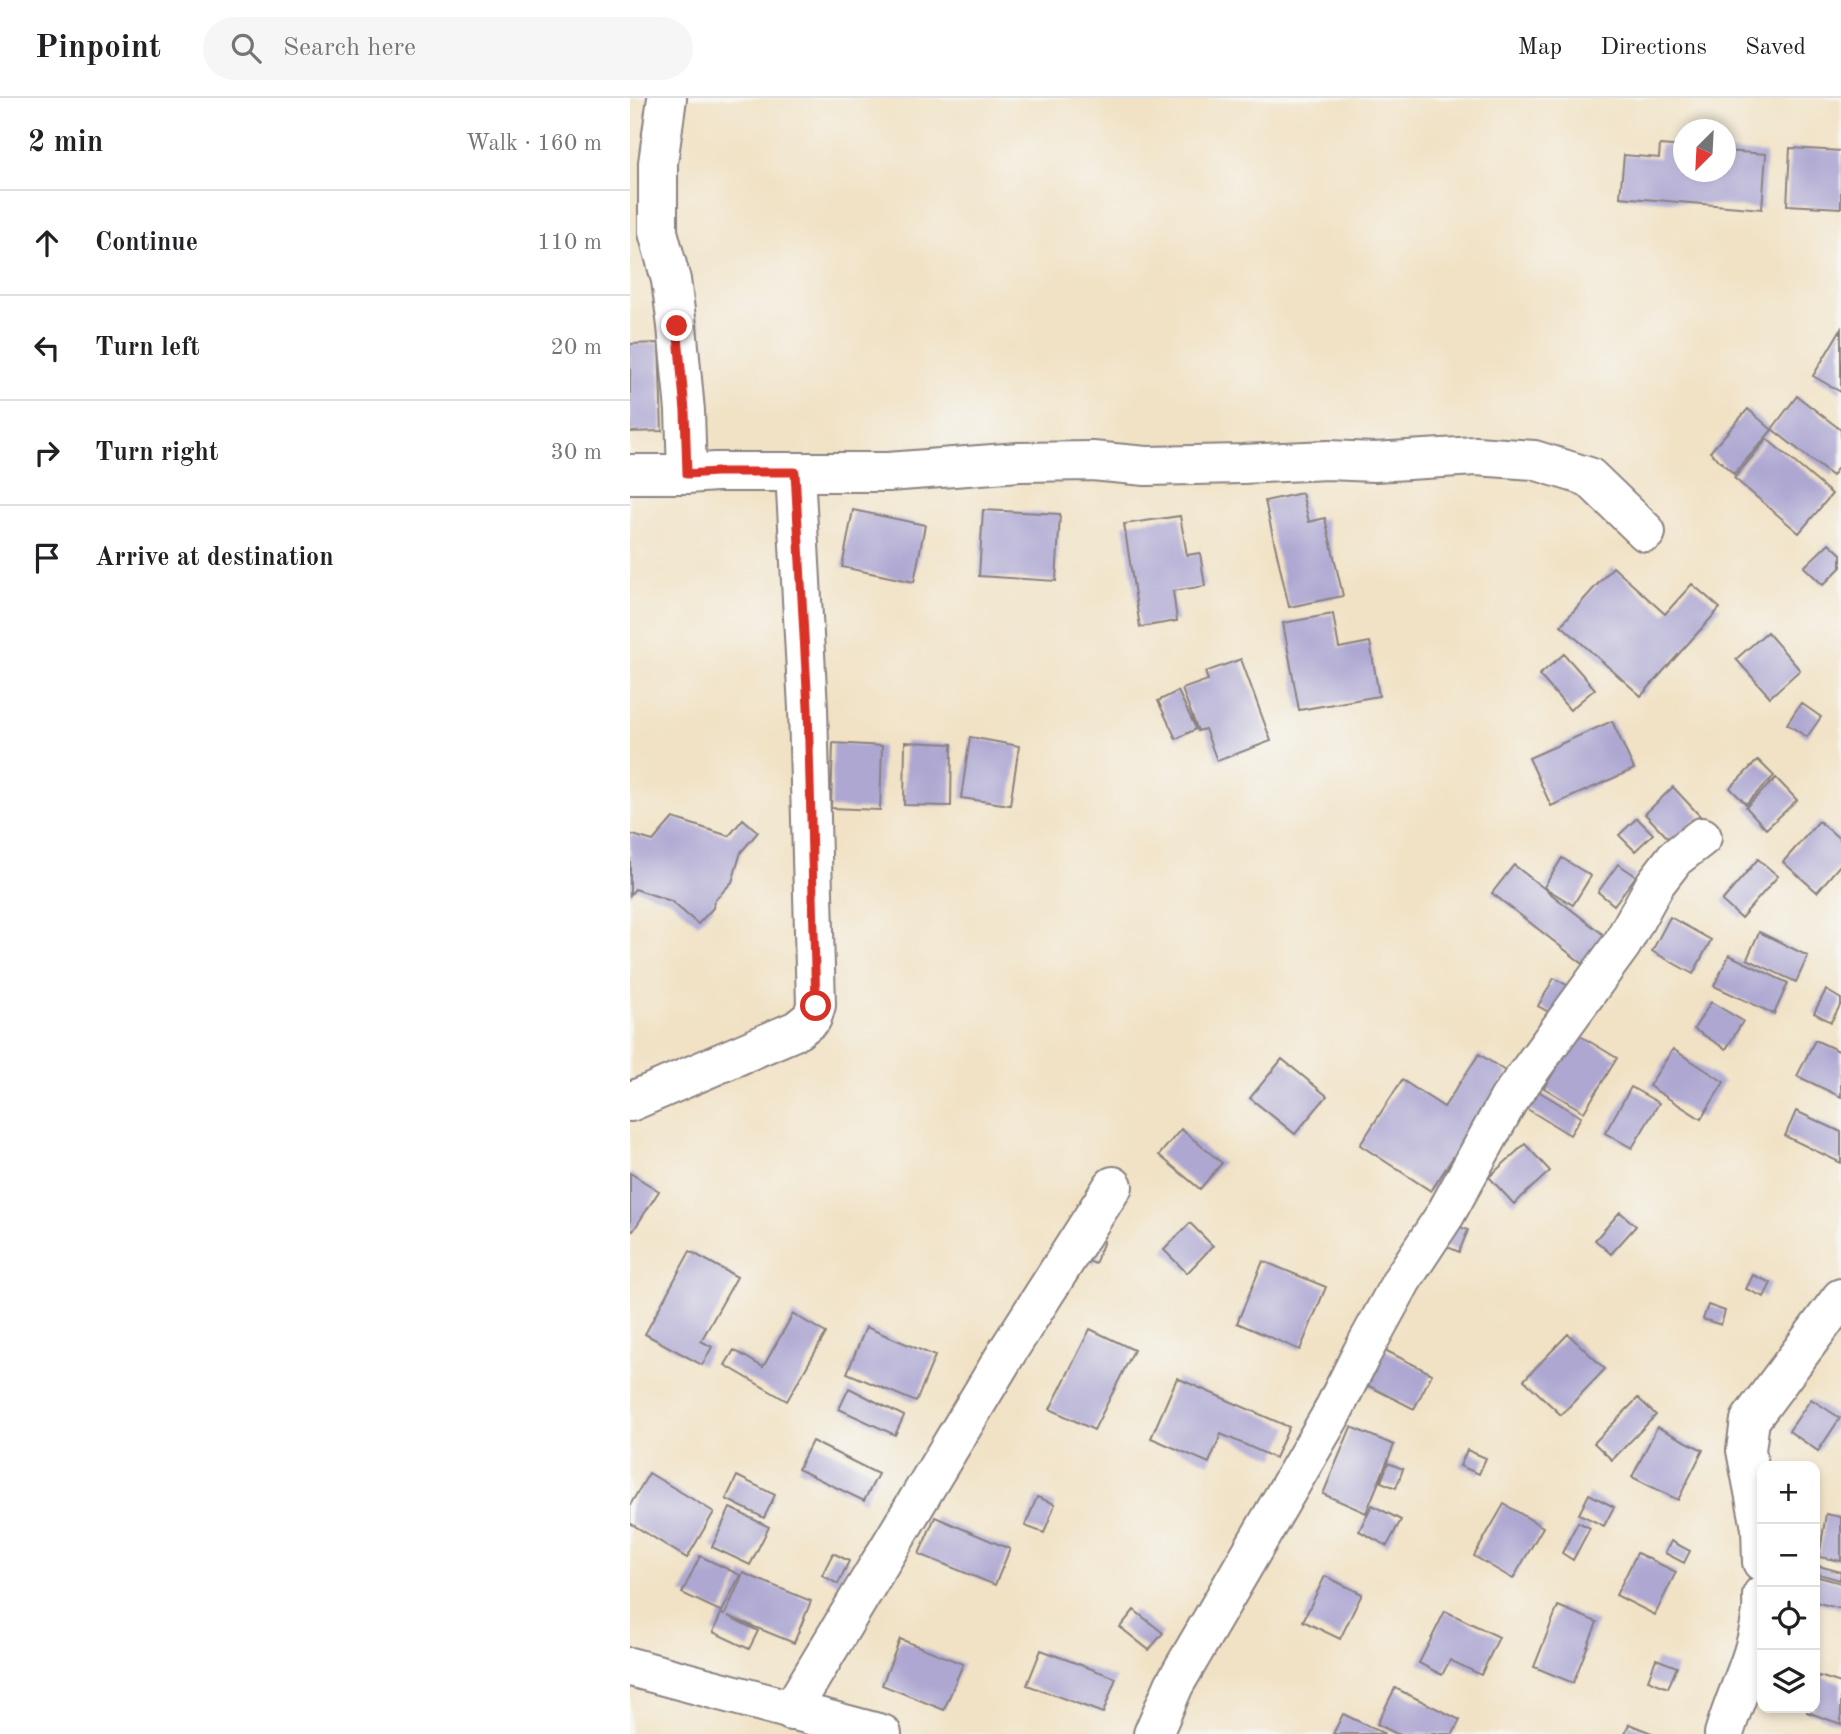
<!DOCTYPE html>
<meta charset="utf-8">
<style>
body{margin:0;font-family:"Old Standard TT",serif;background:#f6f6f6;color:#202124}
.controls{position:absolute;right:21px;bottom:21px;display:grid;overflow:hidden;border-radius:14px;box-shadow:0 4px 10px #0003}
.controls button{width:63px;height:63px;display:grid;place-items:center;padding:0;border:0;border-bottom:2px solid #e0e0e0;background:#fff;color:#202124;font:35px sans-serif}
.compass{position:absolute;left:1043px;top:21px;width:63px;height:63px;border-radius:50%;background:#fff;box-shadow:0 4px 10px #0003;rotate:204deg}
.stop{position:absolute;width:21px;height:21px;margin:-16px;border:5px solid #d93025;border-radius:50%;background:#fff}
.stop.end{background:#d93025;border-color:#fff;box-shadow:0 2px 7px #0008}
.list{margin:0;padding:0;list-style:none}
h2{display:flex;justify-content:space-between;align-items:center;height:91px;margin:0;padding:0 28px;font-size:30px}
h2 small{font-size:23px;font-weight:400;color:#757577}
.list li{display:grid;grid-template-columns:46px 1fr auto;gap:21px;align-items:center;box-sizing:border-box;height:105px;padding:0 28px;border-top:2px solid #e0e0e0}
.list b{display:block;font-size:26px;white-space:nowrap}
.list em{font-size:23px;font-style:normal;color:#757577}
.icon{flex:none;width:38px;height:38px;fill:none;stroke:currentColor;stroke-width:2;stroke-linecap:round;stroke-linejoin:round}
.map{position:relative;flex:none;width:1211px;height:1636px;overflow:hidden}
header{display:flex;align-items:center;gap:42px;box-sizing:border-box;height:98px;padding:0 35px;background:#fff;border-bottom:2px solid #e0e0e0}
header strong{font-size:33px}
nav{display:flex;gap:38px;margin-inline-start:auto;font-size:24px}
.search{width:490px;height:63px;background:#f6f6f6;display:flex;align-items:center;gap:18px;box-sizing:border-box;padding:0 24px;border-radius:38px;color:#757577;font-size:26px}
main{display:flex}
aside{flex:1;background:#fff}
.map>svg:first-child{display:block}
.building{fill:#ada7d2}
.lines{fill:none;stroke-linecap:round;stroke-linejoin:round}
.minor-casing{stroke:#8a8280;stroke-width:42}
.minor{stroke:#fff;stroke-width:38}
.route{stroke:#d93025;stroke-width:9}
</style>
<header>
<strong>Pinpoint</strong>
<div class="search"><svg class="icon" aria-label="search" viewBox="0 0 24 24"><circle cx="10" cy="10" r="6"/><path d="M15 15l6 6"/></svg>Search here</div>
<nav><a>Map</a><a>Directions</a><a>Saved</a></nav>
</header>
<main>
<aside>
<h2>2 min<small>Walk · 160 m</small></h2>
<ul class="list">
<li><svg class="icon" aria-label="ahead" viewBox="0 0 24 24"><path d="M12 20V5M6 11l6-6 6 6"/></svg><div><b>Continue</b></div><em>110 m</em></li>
<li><svg class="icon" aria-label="left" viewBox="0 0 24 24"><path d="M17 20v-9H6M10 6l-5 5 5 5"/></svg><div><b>Turn left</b></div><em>20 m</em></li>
<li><svg class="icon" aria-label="right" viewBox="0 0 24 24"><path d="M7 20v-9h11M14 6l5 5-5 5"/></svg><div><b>Turn right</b></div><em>30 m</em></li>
<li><svg class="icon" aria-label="arrive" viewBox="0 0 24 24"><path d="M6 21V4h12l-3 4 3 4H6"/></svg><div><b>Arrive at destination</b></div></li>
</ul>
</aside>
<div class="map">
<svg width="1211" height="1636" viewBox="0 0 1211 1636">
<rect width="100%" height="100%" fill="#f6f6f2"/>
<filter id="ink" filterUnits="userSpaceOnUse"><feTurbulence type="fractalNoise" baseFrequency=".0143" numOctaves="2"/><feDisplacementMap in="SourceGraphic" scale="14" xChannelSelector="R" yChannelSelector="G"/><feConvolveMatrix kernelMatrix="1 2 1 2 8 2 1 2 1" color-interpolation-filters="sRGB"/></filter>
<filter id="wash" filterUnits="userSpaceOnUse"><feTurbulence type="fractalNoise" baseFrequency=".00686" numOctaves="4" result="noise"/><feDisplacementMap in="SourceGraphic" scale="28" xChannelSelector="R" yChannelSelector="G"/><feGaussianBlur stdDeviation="1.57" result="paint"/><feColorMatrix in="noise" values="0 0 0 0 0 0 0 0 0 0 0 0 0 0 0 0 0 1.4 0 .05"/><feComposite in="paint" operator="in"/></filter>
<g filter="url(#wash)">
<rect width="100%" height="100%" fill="#f1e2c5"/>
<g id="blocks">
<path class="building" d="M 1030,47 L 1054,49 L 1054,74 L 1096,74 L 1096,53 L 1136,56 L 1132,111 L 990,99 L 994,57 L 1029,60 Z
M 1160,50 L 1211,53 L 1211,110 L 1157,107 Z
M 1211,231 L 1211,294 L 1183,278 Z
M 29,245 L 32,333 L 0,334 L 0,246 Z
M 1167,298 L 1211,332 L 1211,365 L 1202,378 L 1142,331 Z
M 1118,311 L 1142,332 L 1104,376 L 1080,354 Z
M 1137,341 L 1202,396 L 1169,435 L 1104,380 Z
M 672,395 L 679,424 L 695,420 L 713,498 L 659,509 L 635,403 Z
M 223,412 L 295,427 L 284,484 L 212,469 Z
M 353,412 L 430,416 L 426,483 L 349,478 Z
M 550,418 L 557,457 L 570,455 L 575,488 L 543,493 L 547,523 L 510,529 L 494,426 Z
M 1199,445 L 1211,456 L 1211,469 L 1193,487 L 1174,469 Z
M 983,469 L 1035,516 L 1062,486 L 1090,510 L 1011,598 L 931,527 Z
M 703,516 L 709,550 L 740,544 L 749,598 L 669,612 L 653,525 Z
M 1137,534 L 1170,572 L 1140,599 L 1106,561 Z
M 934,556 L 965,591 L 940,612 L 909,577 Z
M 611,561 L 641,643 L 587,663 L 575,631 L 568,633 L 552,591 L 578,582 L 575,574 Z
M 548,593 L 566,631 L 546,641 L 528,603 Z
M 1171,605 L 1191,619 L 1177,639 L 1157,626 Z
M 982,623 L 1004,671 L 921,708 L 899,660 Z
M 340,639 L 389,648 L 380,707 L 331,700 Z
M 275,644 L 322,646 L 321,708 L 274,707 Z
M 203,645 L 252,648 L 250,712 L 201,710 Z
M 1128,662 L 1144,678 L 1116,706 L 1100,690 Z
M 1146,680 L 1167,702 L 1136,731 L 1116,709 Z
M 1043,689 L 1070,718 L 1042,744 L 1015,716 Z
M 43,720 L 99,738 L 113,721 L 128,734 L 111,754 L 102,784 L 84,803 L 83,810 L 68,826 L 41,803 L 5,791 L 0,797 L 0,736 L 23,743 Z
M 1007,720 L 1023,736 L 1005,753 L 989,737 Z
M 1189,723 L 1211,742 L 1211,766 L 1187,794 L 1153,764 Z
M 932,760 L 961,778 L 943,807 L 914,789 Z
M 1128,761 L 1148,778 L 1111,820 L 1092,803 Z
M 988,766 L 1006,778 L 984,807 L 968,794 Z
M 884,767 L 980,842 L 957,869 L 862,795 Z
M 1040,819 L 1081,842 L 1063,876 L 1022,853 Z
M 1129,834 L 1178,858 L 1166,884 L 1117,861 Z
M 1099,857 L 1158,885 L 1144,916 L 1084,888 Z
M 924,880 L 940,889 L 924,917 L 908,908 Z
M 1196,892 L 1211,901 L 1211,906 L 1201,924 L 1184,915 Z
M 1081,904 L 1113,923 L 1096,951 L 1064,931 Z
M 947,936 L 987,960 L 954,1014 L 914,990 Z
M 1185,942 L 1211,954 L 1211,999 L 1167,978 Z
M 1043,951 L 1094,984 L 1071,1021 L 1019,988 Z
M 849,956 L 878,975 L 801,1093 L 730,1047 L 772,982 L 814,1009 Z
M 652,961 L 697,998 L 665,1036 L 620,1000 Z
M 900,988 L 951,1019 L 940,1037 L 889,1006 Z
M 1001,989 L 1029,1005 L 1002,1050 L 975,1035 Z
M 1166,1013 L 1211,1034 L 1211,1065 L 1155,1038 Z
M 551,1031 L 592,1065 L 570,1091 L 529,1057 Z
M 895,1046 L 920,1073 L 884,1106 L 859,1079 Z
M 0,1075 L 29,1093 L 3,1133 L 0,1131 Z
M 990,1114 L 1006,1128 L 981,1156 L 965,1142 Z
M 560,1125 L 583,1148 L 557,1175 L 534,1152 Z
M 822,1126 L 838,1132 L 829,1154 L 813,1147 Z
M 456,1136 L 474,1143 L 465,1166 L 447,1158 Z
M 60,1153 L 107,1179 L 71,1243 L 82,1249 L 72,1267 L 15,1236 Z
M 633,1163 L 696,1189 L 670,1252 L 607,1225 Z
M 1123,1177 L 1141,1185 L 1134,1199 L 1116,1191 Z
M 1078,1207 L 1095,1213 L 1091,1227 L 1073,1221 Z
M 163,1216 L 196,1235 L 157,1303 L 95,1267 L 104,1252 L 133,1269 Z
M 236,1229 L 305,1258 L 286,1304 L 217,1275 Z
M 460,1231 L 504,1252 L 464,1332 L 420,1311 Z
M 938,1236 L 975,1271 L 931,1317 L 894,1282 Z
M 745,1247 L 802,1276 L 784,1311 L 727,1282 Z
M 547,1280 L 659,1329 L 645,1360 L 591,1336 L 579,1365 L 521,1340 Z
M 219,1290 L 274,1318 L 265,1337 L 209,1311 Z
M 1008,1300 L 1026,1317 L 982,1362 L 964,1345 Z
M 1181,1301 L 1210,1320 L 1188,1353 L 1159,1333 Z
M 721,1329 L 764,1347 L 736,1415 L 693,1396 Z
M 1027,1329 L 1073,1352 L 1048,1402 L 1002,1379 Z
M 182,1343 L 248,1376 L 234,1403 L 168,1371 Z
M 837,1352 L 856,1360 L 849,1376 L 830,1368 Z
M 758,1365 L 773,1371 L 766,1390 L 751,1384 Z
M 19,1375 L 84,1414 L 57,1460 L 0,1425 L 0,1407 Z
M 107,1378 L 145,1397 L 134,1420 L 96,1401 Z
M 959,1396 L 984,1409 L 974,1428 L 949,1416 Z
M 407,1399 L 425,1406 L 414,1435 L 395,1428 Z
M 874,1406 L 913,1429 L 883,1481 L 844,1458 Z
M 742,1407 L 771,1422 L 757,1448 L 729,1433 Z
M 100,1410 L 139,1429 L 120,1467 L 82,1449 Z
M 1196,1416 L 1211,1419 L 1211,1463 L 1189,1459 Z
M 305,1419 L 380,1451 L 365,1487 L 289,1456 Z
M 948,1424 L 960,1430 L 943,1462 L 932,1455 Z
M 1041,1443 L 1060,1453 L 1054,1465 L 1035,1455 Z
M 203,1455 L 219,1463 L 208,1486 L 192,1477 Z
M 1007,1455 L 1046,1474 L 1025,1517 L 986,1497 Z
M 70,1458 L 110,1477 L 92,1514 L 52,1495 Z
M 1185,1467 L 1211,1474 L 1210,1482 L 1185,1475 Z
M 113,1475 L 181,1503 L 164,1545 L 98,1518 L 128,1533 L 119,1551 L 83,1534 L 91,1516 L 95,1517 Z
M 695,1478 L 732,1496 L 710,1541 L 673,1523 Z
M 1185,1478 L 1211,1485 L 1211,1511 L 1185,1504 Z
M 928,1508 L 967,1524 L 943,1585 L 904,1569 Z
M 504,1512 L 533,1535 L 519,1552 L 490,1529 Z
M 815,1513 L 869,1539 L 851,1577 L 820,1562 L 812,1577 L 789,1565 Z
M 270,1541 L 333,1566 L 314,1612 L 252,1587 Z
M 411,1552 L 486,1580 L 473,1615 L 397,1587 Z
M 1026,1561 L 1047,1569 L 1038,1590 L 1018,1582 Z
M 1189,1578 L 1211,1585 L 1211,1626 L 1177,1614 L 1178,1610 L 1185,1610 L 1185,1591 Z
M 765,1590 L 830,1622 L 823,1636 L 767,1636 L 747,1626 Z
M 713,1616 L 755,1636 L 703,1636 Z
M 999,1626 L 1024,1636 L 995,1636 Z"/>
</g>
</g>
<g filter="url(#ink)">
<use href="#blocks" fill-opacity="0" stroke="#8a8280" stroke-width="2"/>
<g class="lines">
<g class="minor-casing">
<path id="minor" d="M 37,0 L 28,65 L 28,134 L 41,182 L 47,228 L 55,313 L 57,376
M 0,376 L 57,376 L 86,374 L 258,374 L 389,364 L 462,363 L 516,368 L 612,366 L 698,362 L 744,364 L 846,358 L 904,362 L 959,379 L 1016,434
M 0,1004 L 167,932 L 182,920 L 186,907 L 178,610 L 165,374
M 1132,1464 L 1131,1430 L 1116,1352 L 1120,1322 L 1211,1200
M 0,1569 L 252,1636
M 161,1613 L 379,1251 L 483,1088
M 523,1636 L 544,1587 L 700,1319 L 732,1255 L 772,1182 L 815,1117 L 879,1001 L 992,846 L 1025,786 L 1045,760 L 1072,739
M 1094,1636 C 1105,1597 1126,1560 1131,1519 C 1133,1512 1132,1504 1132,1497"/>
</g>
<use href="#minor" class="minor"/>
</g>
</g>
<g class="lines" filter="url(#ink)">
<path class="route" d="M 47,228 L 55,313 L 57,376 L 86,374 L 165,374 L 178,610 L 186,908"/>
</g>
</svg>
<div class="controls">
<button>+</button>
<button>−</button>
<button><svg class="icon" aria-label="locate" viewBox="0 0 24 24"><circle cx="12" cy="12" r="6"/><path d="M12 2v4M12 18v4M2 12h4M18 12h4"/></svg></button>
<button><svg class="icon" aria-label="layers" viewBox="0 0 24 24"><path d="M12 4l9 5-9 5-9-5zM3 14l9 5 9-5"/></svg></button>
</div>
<svg class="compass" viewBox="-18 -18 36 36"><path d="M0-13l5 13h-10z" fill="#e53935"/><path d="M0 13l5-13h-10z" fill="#757577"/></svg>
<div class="stop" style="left:186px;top:908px"></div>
<div class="stop end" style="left:47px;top:228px"></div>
</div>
</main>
